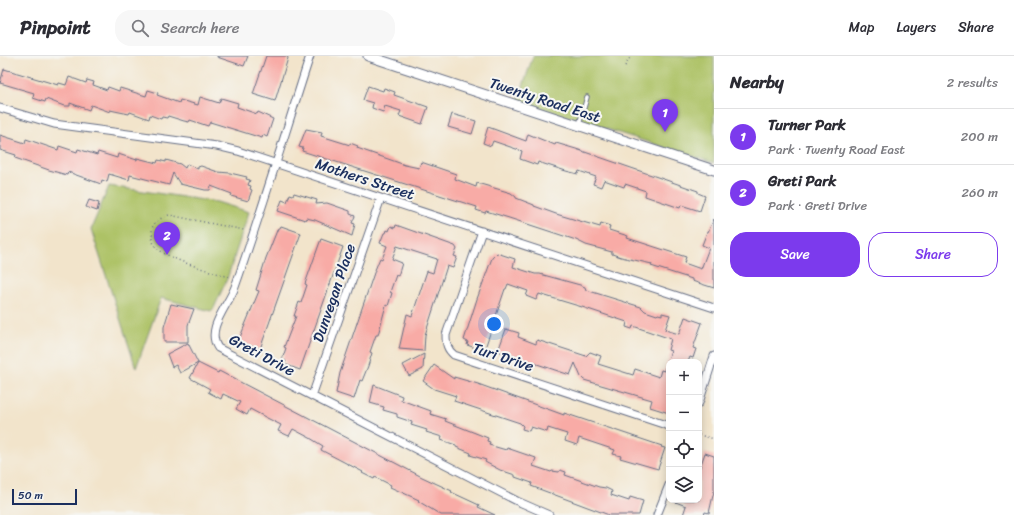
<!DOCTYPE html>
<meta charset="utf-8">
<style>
body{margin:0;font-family:Sriracha,sans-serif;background:#f7f7f7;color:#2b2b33}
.controls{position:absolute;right:12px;bottom:12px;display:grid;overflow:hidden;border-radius:8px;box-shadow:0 2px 10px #0003}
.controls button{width:36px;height:36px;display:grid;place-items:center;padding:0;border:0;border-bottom:1px solid #e1e1e2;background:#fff;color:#2b2b33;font:20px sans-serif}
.scale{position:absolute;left:12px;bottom:10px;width:65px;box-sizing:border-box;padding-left:4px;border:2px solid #1b2f5e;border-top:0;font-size:11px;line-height:14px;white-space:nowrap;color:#1b2f5e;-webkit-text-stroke:3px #f6f6f2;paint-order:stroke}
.you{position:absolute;left:494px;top:268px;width:14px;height:14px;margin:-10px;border:3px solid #fff;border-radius:50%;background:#1a73e8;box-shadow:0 0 0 6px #1a73e833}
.badge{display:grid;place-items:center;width:26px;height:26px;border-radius:50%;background:#7c3aed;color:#fff;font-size:13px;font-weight:700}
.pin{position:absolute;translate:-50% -33px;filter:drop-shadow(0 1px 2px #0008)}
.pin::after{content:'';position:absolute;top:21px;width:14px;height:12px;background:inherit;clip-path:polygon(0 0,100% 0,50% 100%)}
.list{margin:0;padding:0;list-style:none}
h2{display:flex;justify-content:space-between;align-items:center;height:52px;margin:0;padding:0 16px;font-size:17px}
h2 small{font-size:13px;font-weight:400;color:#7c7c81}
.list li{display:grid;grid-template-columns:26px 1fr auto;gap:12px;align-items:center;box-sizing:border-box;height:56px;padding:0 16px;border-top:1px solid #e1e1e2}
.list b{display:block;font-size:15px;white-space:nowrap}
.list p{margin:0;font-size:13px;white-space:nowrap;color:#7c7c81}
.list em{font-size:13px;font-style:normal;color:#7c7c81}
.actions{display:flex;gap:8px;padding:12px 16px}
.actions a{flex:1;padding:9px 0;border:1px solid #7c3aed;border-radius:16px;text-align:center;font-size:14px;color:#7c3aed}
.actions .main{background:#7c3aed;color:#fff}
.icon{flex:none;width:22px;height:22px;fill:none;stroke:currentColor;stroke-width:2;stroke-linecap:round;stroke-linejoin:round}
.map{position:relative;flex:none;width:714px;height:459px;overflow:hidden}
header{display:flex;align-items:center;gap:24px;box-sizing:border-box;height:56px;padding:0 20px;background:#fff;border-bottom:1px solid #e1e1e2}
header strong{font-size:19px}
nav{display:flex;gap:22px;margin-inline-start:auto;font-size:14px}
.search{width:280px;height:36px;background:#f7f7f7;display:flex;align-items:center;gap:10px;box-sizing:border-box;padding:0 14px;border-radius:16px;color:#7c7c81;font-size:15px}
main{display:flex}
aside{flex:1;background:#fff}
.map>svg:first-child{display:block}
.green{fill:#adc266;stroke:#647862}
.building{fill:#f8aba6}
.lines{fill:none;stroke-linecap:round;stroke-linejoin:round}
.service-casing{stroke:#666e84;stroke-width:5.5}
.minor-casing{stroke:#666e84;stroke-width:9}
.tertiary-casing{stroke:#666e84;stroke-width:11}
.path{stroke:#666e84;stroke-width:1.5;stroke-dasharray:1 3;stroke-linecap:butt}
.service{stroke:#fff;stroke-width:3.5}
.minor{stroke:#fff;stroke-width:7}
.tertiary{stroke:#fff;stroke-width:9}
.labels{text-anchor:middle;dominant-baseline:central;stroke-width:4;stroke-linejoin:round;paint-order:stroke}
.street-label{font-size:15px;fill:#1b2f5e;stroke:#f6f6f2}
</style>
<header>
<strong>Pinpoint</strong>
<div class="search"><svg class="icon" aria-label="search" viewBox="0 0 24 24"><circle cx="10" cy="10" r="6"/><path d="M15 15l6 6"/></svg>Search here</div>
<nav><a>Map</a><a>Layers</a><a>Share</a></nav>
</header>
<main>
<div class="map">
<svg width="714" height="459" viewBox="0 0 714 459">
<rect width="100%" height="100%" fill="#f6f6f2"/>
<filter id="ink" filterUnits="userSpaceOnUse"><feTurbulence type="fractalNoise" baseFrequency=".025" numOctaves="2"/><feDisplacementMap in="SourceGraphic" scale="8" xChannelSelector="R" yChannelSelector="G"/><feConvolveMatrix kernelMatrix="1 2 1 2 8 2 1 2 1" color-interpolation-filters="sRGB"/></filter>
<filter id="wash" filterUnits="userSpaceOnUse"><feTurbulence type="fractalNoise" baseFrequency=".012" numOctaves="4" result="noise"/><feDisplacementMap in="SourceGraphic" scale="16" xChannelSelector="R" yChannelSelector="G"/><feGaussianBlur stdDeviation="0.9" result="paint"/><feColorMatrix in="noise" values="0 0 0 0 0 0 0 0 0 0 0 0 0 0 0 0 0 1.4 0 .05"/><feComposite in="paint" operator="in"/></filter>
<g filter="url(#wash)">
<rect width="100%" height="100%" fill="#f2e4cb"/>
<path class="green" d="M 533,0 L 714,0 L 714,107 L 518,45 Z
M 109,130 L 217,146 L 249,156 L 227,223 L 214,252 L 211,255 L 161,242 L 136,312 L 91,173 Z"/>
<g id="blocks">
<path class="building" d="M 217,0 L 248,0 L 244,10 L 217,1 Z
M 266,0 L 287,0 L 288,2 L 275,45 L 253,38 Z
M 4,13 L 58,29 L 59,27 L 66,29 L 69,21 L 86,27 L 87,24 L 94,26 L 93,29 L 107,34 L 108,31 L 119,35 L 120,32 L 146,40 L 148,34 L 158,37 L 157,39 L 179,47 L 180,44 L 198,49 L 200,41 L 219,47 L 221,42 L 238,47 L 237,51 L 257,58 L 258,56 L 273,63 L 267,81 L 263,79 L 262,82 L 210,66 L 208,70 L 190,64 L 189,66 L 184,65 L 168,60 L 167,62 L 162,61 L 161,63 L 150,59 L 149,63 L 130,56 L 129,58 L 110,54 L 110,56 L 91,49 L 89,54 L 70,47 L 70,50 L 64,50 L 46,43 L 45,46 L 33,42 L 34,37 L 0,27 Z
M 368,30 L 383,35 L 384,32 L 395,36 L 394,39 L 428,51 L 422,68 L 399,60 L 401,55 L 385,50 L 383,56 L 372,52 L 373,47 L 363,44 Z
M 452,58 L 476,65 L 472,78 L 448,71 Z
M 488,71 L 526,85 L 528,78 L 555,89 L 556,87 L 576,93 L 698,135 L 698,137 L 705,140 L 700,155 L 681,149 L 680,152 L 645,140 L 646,135 L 625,128 L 624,131 L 604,124 L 601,131 L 593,128 L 596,121 L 579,115 L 578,118 L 566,115 L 538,106 L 537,109 L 520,103 L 522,95 L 493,85 L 491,90 L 483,87 Z
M 306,73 L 322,76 L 321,80 L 350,89 L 350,87 L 358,90 L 357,92 L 405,109 L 419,112 L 421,106 L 456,118 L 455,123 L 476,131 L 477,127 L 501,134 L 511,137 L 516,141 L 516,142 L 534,149 L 534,150 L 556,158 L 600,171 L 601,167 L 610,170 L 609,174 L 628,180 L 627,182 L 686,201 L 684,207 L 701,213 L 709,192 L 702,189 L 707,176 L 708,176 L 714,163 L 714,232 L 692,225 L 692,223 L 651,210 L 652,208 L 621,201 L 612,198 L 612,196 L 586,189 L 576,184 L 509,162 L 486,155 L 485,157 L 476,154 L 477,151 L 302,95 L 303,92 L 299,91 Z
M 0,79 L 25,87 L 26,83 L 58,94 L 59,90 L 77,96 L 78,93 L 97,99 L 98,96 L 117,102 L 118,98 L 137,104 L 137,102 L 157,107 L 158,104 L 166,106 L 166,104 L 180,108 L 185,112 L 187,108 L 198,113 L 198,111 L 201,110 L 218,116 L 230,117 L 247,121 L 246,123 L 250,124 L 248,129 L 251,130 L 250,133 L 252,134 L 248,145 L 231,140 L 232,138 L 211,130 L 210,134 L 205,134 L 180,128 L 173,117 L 169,129 L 130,119 L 129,124 L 109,118 L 107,126 L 102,124 L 101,128 L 68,116 L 67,119 L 49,114 L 15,102 L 16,99 L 0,94 Z
M 294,137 L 317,144 L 316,148 L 327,147 L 350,155 L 350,158 L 355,160 L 352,167 L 355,168 L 352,180 L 315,164 L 306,162 L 305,164 L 278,155 L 282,144 L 287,146 L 290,138 L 293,139 Z
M 89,144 L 99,147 L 97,155 L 86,151 Z
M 396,169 L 455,190 L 457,193 L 454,200 L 457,201 L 453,212 L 447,210 L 425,279 L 424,295 L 399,293 L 407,258 L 412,260 L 427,215 L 433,217 L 437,203 L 397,190 L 392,203 L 402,207 L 398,220 L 396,219 L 390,236 L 392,237 L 388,250 L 386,249 L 378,279 L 376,279 L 370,296 L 372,297 L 368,310 L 362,325 L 360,324 L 354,343 L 336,337 L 340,317 L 375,214 L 380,202 L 382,203 L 387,190 L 380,187 L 384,177 L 386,177 L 387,174 L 389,175 L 391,170 L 395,172 Z
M 281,170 L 301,177 L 260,293 L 238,286 L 259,235 L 256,234 L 266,202 L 278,172 L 280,172 Z
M 321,183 L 343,191 L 300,314 L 284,308 L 286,305 L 282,304 L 286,292 L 284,291 L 296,260 L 294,260 L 299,246 L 301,247 L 307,229 L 305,228 Z
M 497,197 L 515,203 L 513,211 L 535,218 L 540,218 L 580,229 L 585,231 L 586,234 L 641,251 L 645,255 L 657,259 L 658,258 L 662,259 L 662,257 L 670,259 L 665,274 L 679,278 L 685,261 L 702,267 L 693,292 L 696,293 L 693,302 L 690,301 L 688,306 L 669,306 L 669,357 L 650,351 L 652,344 L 584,324 L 581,321 L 575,307 L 570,319 L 498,295 L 506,273 L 519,277 L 518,281 L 536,288 L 537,284 L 586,300 L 590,296 L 601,300 L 598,308 L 633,319 L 635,313 L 659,321 L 661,314 L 664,315 L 671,295 L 668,294 L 671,283 L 633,270 L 632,273 L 626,271 L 627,266 L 582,251 L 539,238 L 536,244 L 526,240 L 528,235 L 508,228 L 506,233 L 505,233 L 484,295 L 467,289 L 468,286 L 464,284 L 477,243 L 492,202 Z
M 171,248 L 194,253 L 188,269 L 188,286 L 164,286 L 164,271 Z
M 188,287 L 198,307 L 218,317 L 219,315 L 422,421 L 452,435 L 451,436 L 479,449 L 478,451 L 495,459 L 441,459 L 418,445 L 419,444 L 390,431 L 391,429 L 375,421 L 374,423 L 362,417 L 363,416 L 321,394 L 323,390 L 310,382 L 293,373 L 289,380 L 278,375 L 281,369 L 267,362 L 250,353 L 247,359 L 236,353 L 240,346 L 223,338 L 221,343 L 208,336 L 210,333 L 190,322 L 198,307 L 180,317 L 176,309 L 172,311 L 167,298 Z
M 424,298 L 423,313 L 409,320 L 403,309 Z
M 434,309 L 454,323 L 454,321 L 478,328 L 564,359 L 564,357 L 662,390 L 661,391 L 665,392 L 658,413 L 620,402 L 621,400 L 613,398 L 615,394 L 579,382 L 577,389 L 565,385 L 567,378 L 548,372 L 547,376 L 531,371 L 529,375 L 522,373 L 523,370 L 520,367 L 454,345 L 456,340 L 434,333 L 423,325 Z
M 374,329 L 402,340 L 401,344 L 431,355 L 430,358 L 446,363 L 445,365 L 488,382 L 487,385 L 490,386 L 489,389 L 506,394 L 507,392 L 536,402 L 533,410 L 551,416 L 552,415 L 559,416 L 560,414 L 566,416 L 565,419 L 599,431 L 606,432 L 612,435 L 611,439 L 629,445 L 630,441 L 643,445 L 639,459 L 609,459 L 531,430 L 532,427 L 515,421 L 515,419 L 500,414 L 485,406 L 486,404 L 470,399 L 471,397 L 456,391 L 456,389 L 441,384 L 442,381 L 426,376 L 427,374 L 411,369 L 412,366 L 397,361 L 397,358 L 383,354 L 384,351 L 370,347 Z
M 705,397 L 714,400 L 714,435 L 709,457 L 705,456 L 704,459 L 683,459 L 686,450 L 673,445 L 673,444 L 699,444 L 699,414 Z"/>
</g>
</g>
<g filter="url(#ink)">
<use href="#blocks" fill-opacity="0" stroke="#666e84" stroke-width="1"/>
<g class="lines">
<g class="service-casing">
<path id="service" d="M 579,69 L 587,41"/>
</g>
<g class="minor-casing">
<path id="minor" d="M 310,0 C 285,77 262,155 235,231 C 228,250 205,273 218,292 L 517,445 L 549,459
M 0,52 L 54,68 L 217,90 L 238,95 L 714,252
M 482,175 L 446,279 C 446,288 447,293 454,299 L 669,370
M 312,340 L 381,142
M 699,347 L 714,300
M 657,459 L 669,429"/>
</g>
<g class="tertiary-casing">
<path id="tertiary" d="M 368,0 L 714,114"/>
</g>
<path class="path" d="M 625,10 L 631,0
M 229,221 C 211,215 169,204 157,192 C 152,187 152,181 152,175 C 152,166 161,162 169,159 L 244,174
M 699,379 L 714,383"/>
<use href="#service" class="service"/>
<use href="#minor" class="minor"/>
<use href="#tertiary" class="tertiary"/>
</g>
</g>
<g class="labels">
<g class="street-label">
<text transform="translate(545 44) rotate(18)">Twenty Road East</text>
<text transform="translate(365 123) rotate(18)">Mothers Street</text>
<text transform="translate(334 237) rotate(-71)">Dunvegan Place</text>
<text transform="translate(262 299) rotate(28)">Greti Drive</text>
<text transform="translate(503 301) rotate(18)">Turi Drive</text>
</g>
</g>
</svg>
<div class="controls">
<button>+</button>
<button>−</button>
<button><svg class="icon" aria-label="locate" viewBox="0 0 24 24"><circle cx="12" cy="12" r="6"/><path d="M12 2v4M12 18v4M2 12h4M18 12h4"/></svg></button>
<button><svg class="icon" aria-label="layers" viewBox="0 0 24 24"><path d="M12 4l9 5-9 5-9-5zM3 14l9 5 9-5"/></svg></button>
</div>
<div class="scale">50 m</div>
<div class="you"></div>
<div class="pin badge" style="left:665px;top:76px">1</div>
<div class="pin badge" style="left:167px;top:199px">2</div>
</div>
<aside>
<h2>Nearby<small>2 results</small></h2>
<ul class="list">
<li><span class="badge">1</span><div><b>Turner Park</b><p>Park · Twenty Road East</p></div><em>200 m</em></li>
<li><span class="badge">2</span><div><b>Greti Park</b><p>Park · Greti Drive</p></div><em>260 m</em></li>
</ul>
<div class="actions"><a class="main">Save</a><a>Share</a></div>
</aside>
</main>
